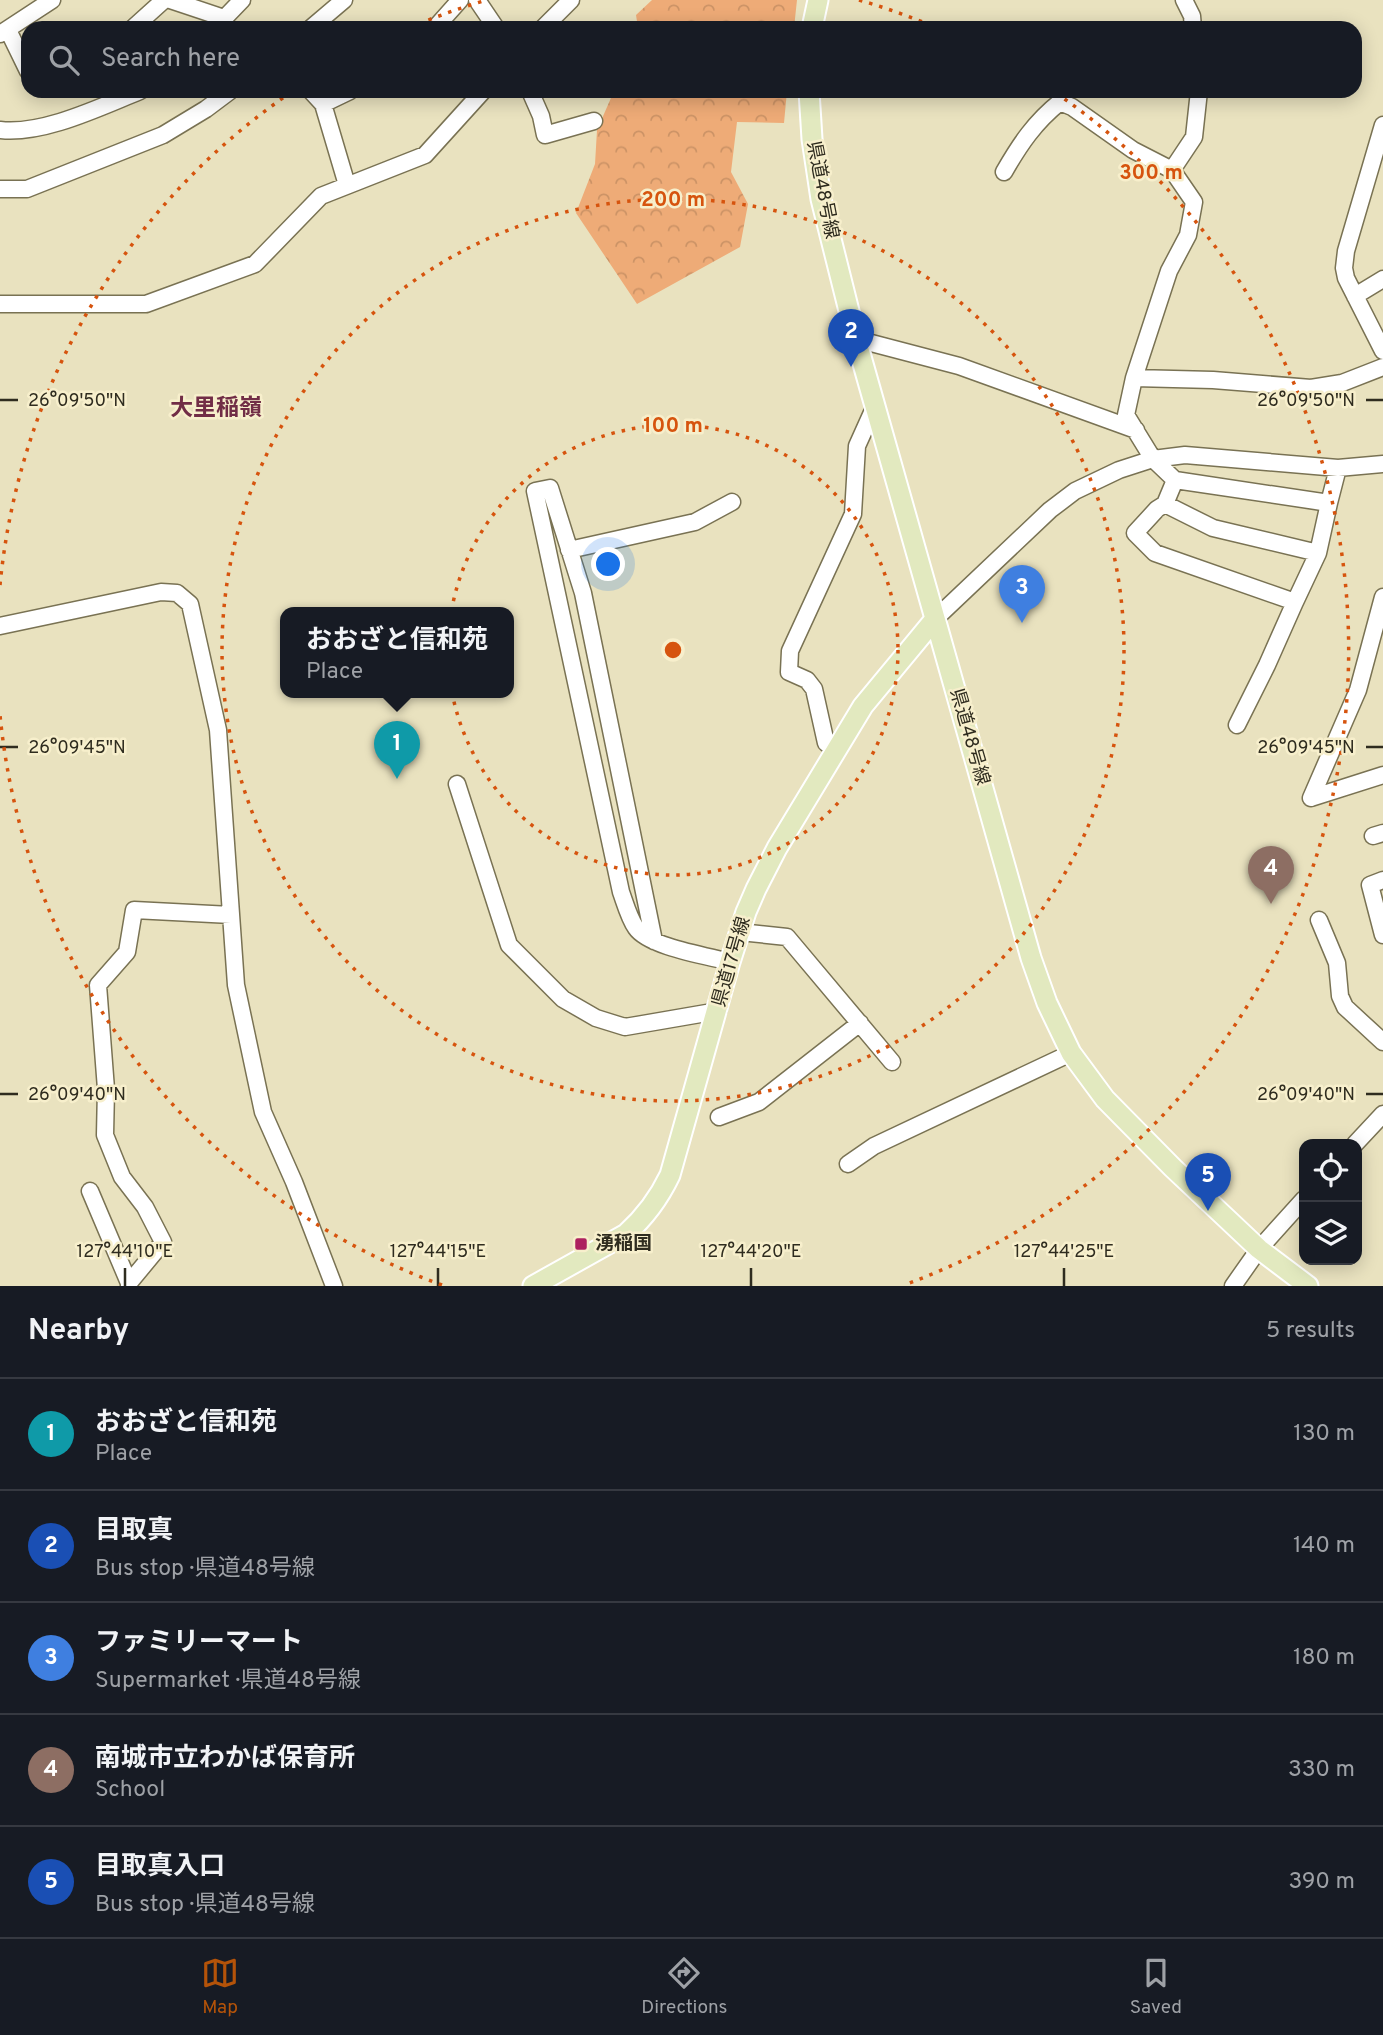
<!DOCTYPE html>
<meta charset="utf-8">
<style>
body{margin:0;font-family:Overpass,"Noto Sans JP",sans-serif;background:#20242c;color:#f1f3f6}
.controls{position:absolute;right:21px;bottom:21px;display:grid;overflow:hidden;border-radius:14px;box-shadow:0 4px 18px #0003}
.controls button{width:63px;height:63px;display:grid;place-items:center;padding:0;border:0;border-bottom:2px solid #363941;background:#171b24;color:#f1f3f6;font:35px sans-serif}
.you{position:absolute;left:609px;top:565px;width:24px;height:24px;margin:-18px;border:5px solid #fff;border-radius:50%;background:#1a73e8;box-shadow:0 0 0 10px #1a73e833}
.badge{display:grid;place-items:center;width:46px;height:46px;border-radius:50%;background:#b45309;color:#fff;font-size:23px;font-weight:700}
.pin{position:absolute;translate:-50% -58px;filter:drop-shadow(0 2px 4px #0008)}
.pin::after{content:'';position:absolute;top:37px;width:24px;height:21px;background:inherit;clip-path:polygon(0 0,100% 0,50% 100%)}
.popup{position:absolute;left:280px;top:607px;width:234px;height:91px;box-sizing:border-box;display:grid;place-content:center;border-radius:14px;background:#171b24;filter:drop-shadow(0 2px 5px #0005);font-size:23px;white-space:nowrap;color:#9ea1a6}
.popup b{font-size:26px;color:#f1f3f6}
.popup::after{content:'';position:absolute;left:50%;top:100%;margin-left:-14px;border:14px solid transparent;border-top-color:#171b24}
.list{margin:0;padding:0;list-style:none}
h2{display:flex;justify-content:space-between;align-items:center;height:91px;margin:0;padding:0 28px;font-size:30px}
h2 small{font-size:23px;font-weight:400;color:#9ea1a6}
.list li{display:grid;grid-template-columns:46px 1fr auto;gap:21px;align-items:center;box-sizing:border-box;height:112px;padding:0 28px;border-top:2px solid #363941}
.list b{display:block;font-size:26px;white-space:nowrap}
.list p{margin:0;font-size:23px;white-space:nowrap;color:#9ea1a6}
.list em{font-size:23px;font-style:normal;color:#9ea1a6}
.icon{flex:none;width:38px;height:38px;fill:none;stroke:currentColor;stroke-width:2;stroke-linecap:round;stroke-linejoin:round}
.map{position:relative;flex:none;width:1383px;height:1286px;overflow:hidden}
.search{position:absolute;background:#171b24;box-shadow:0 4px 18px #0003;left:21px;right:21px;top:21px;height:77px;display:flex;align-items:center;gap:18px;box-sizing:border-box;padding:0 24px;border-radius:21px;color:#9ea1a6;font-size:26px}
.sheet{height:651px;background:#171b24}
nav{display:flex;justify-content:space-around;align-items:center;box-sizing:border-box;height:98px;border-top:2px solid #363941;background:#171b24;font-size:19px;color:#9ea1a6}
nav a{display:grid;justify-items:center;gap:4px}
nav .on{color:#b45309}
.map>svg:first-child{display:block}
.forest{fill:url(#forest-crowns)}
.lines{fill:none;stroke-linecap:round;stroke-linejoin:round}
.minor-casing{stroke:#797253;stroke-width:19}
.major-casing{stroke:#fff;stroke-width:23}
.minor{stroke:#fff;stroke-width:16}
.major{stroke:#e2e9bf;stroke-width:19}
.ticks{fill:none;stroke:#2f2c1f;stroke-width:2.5}
.ring{fill:none;stroke:#d6540e;stroke-width:3.5;stroke-dasharray:3.5 7}
.poi-dot{fill:#ad215f;stroke:#f7efcc;stroke-width:2.5}
.labels{text-anchor:middle;dominant-baseline:central;stroke-width:5;stroke-linejoin:round;paint-order:stroke}
.street-label{font-size:19px;fill:#2f2c1f;stroke:#f7efcc}
.poi-label{font-size:19px;font-weight:bold;fill:#2f2c1f;stroke:#f7efcc;text-anchor:start}
.quarter-label{font-size:23px;font-weight:bold;fill:#712d46;stroke:#f7efcc}
.ticks-label{font-size:18px;text-anchor:middle;fill:#2f2c1f;stroke:#f7efcc;stroke-width:5;stroke-linejoin:round;paint-order:stroke}
.centre{fill:#d6540e;stroke:#f7efcc;stroke-width:3.5}
.ring-label{font-size:21px;text-anchor:middle;font-weight:bold;fill:#d6540e;stroke:#f7efcc;stroke-width:5;stroke-linejoin:round;paint-order:stroke}
</style>
<div class="map">
<svg width="1383" height="1286" viewBox="0 0 1383 1286">
<defs>
<pattern id="forest-crowns" width="20" height="18" patternUnits="userSpaceOnUse" patternTransform="scale(1.75)"><rect width="20" height="18" fill="#eeab77"/><path d="M2 6a3 3 0 1 1 6 0M12 15a3 3 0 1 1 6 0" fill="none" stroke="#cc9366"/></pattern>
</defs>
<rect width="100%" height="100%" fill="#e9e2bf"/>
<path class="forest" d="M 652,0 L 797,0 L 794,28 L 638,28 L 636,15 Z
M 614,91 L 787,91 L 784,123 L 737,122 L 731,172 L 748,204 L 740,247 L 637,304 L 576,213 L 595,164 L 597,130 Z"/>
<g class="lines">
<g class="minor-casing">
<path id="minor" d="M 170,0 L 224,18
M 477,0 L 496,28
M 1184,0 L 1192,16 L 1193,28
M 133,28 L 164,0
M 215,28 L 242,0
M 311,28 L 344,0
M 435,28 L 460,0
M 543,28 L 571,0
M 8,30 L 28,71
M 0,34 L 52,0
M 311,91 L 323,104 L 347,185
M 530,91 L 541,116 L 545,135 L 594,121
M 323,104 L 350,91
M 1383,125 L 1346,251 L 1344,268 L 1346,278 L 1383,351
M 0,130 C 43,135 100,107 140,91
M 1004,172 C 1020,144 1035,122 1060,102 L 1072,107 L 1133,150 L 1172,170
M 0,189 L 27,189 L 163,135 L 206,109 L 230,91
M 1355,296 L 1383,279
M 0,304 L 146,304 L 255,264 L 321,196 L 425,155 L 483,91
M 856,339 L 959,366 L 1136,430
M 1134,378 L 1213,380 L 1311,388 L 1342,383 L 1383,367
M 1175,480 L 1165,504 L 1213,528 L 1318,553 L 1329,503 L 1175,480 L 1153,459 L 1126,415 L 1134,378 L 1169,271 L 1188,235 L 1194,202 L 1172,170 L 1194,137 L 1199,91
M 1329,503 L 1338,468
M 1165,504 L 1157,509 L 1135,533 L 1155,553 L 1295,602 L 1318,553
M 569,550 L 695,522 L 732,502
M 935,619 L 1050,510 L 1075,491 L 1119,470 L 1153,459 L 1185,455 L 1338,468 L 1383,464
M 0,626 L 161,592 L 177,593 L 190,604 L 218,730 L 236,985 L 263,1112 L 294,1182 L 334,1286
M 1237,725 L 1267,665 L 1295,602
M 837,750 L 826,743 L 814,689 L 807,680 L 789,672 L 790,651 L 853,514 L 857,446 L 875,406
M 457,784 L 509,945 L 563,999 L 596,1018 L 625,1027 L 718,1011
M 1311,798 L 1358,690 L 1383,597
M 1311,798 L 1383,775
M 1373,836 L 1383,833
M 1383,880 L 1370,885 L 1383,935
M 1319,920 L 1337,963 L 1340,996 L 1345,1007 L 1383,1042
M 740,932 L 787,937 L 892,1062
M 654,941 L 583,593 L 550,488 L 535,491 L 621,892 C 625,903 629,918 636,928 C 649,947 708,956 730,962
M 719,1117 L 759,1102 L 860,1023
M 1355,1144 L 1383,1114
M 848,1164 L 874,1146 L 1071,1053
M 90,1191 L 129,1283
M 129,1286 L 129,1283 L 163,1242 L 145,1207 L 122,1177 L 105,1135 L 106,1089 L 98,985 L 127,952 L 134,910 L 231,915
M 1233,1286 L 1259,1249 L 1304,1199"/>
</g>
<g class="major-casing">
<path id="major" d="M 812,28 L 818,0
M 809,91 L 812,139 L 821,199 L 856,339 L 1031,958 L 1047,1003 L 1071,1053 L 1105,1099 L 1173,1168 L 1259,1249 L 1308,1286
M 533,1286 L 626,1234 C 645,1217 659,1198 670,1175 L 730,962 L 746,912 L 756,889 L 777,848 L 863,706 L 935,619"/>
</g>
<use href="#minor" class="minor"/>
<use href="#major" class="major"/>
</g>
<path class="ticks" d="M 0,400 L 18,400M 1366,400 L 1383,400M 0,747 L 18,747M 1366,747 L 1383,747M 0,1094 L 18,1094M 1366,1094 L 1383,1094M 125,1268 L 125,1286M 438,1268 L 438,1286M 751,1268 L 751,1286M 1064,1268 L 1064,1286"/>
<g class="ring">
<circle cx="673" cy="650" r="225"/>
<circle cx="673" cy="650" r="451"/>
<path d="M442 1285A676 676 0 0 1 0 715M0 585A676 676 0 0 1 290 93M409 28A676 676 0 0 1 487 0M859 0A676 676 0 0 1 937 28M1056 93A676 676 0 0 1 904 1285"/>
</g>
<rect class="poi-dot" x="574" y="1237" width="14" height="14" rx="3.5"/>
<g class="labels">
<g class="street-label">
<text transform="translate(822 190) rotate(79)">県道48号線</text>
<text transform="translate(969 737) rotate(74)">県道48号線</text>
<text transform="translate(732 962) rotate(-74)">県道17号線</text>
</g>
<g class="poi-label">
<text x="595" y="1244">湧稲国</text>
</g>
<g class="quarter-label">
<text x="216" y="409">大里稲嶺</text>
</g>
</g>
<g class="ticks-label">
<text x="77" y="406">26°09'50"N</text>
<text x="1306" y="406">26°09'50"N</text>
<text x="77" y="753">26°09'45"N</text>
<text x="1306" y="753">26°09'45"N</text>
<text x="77" y="1100">26°09'40"N</text>
<text x="1306" y="1100">26°09'40"N</text>
<text x="125" y="1257">127°44'10"E</text>
<text x="438" y="1257">127°44'15"E</text>
<text x="751" y="1257">127°44'20"E</text>
<text x="1064" y="1257">127°44'25"E</text>
</g>
<circle cx="673" cy="650" r="10" class="centre"/>
<g class="ring-label">
<text x="1151" y="179">300 m</text>
<text x="673" y="206">200 m</text>
<text x="673" y="432">100 m</text>
</g>
</svg>
<div class="controls">
<button><svg class="icon" aria-label="locate" viewBox="0 0 24 24"><circle cx="12" cy="12" r="6"/><path d="M12 2v4M12 18v4M2 12h4M18 12h4"/></svg></button>
<button><svg class="icon" aria-label="layers" viewBox="0 0 24 24"><path d="M12 4l9 5-9 5-9-5zM3 14l9 5 9-5"/></svg></button>
</div>
<div class="you"></div>
<div class="pin badge" style="left:397px;top:779px;background:#0f9aa8">1</div>
<div class="popup"><b>おおざと信和苑</b>Place</div>
<div class="pin badge" style="left:851px;top:367px;background:#1a4fb4">2</div>
<div class="pin badge" style="left:1022px;top:623px;background:#3f7fe0">3</div>
<div class="pin badge" style="left:1271px;top:904px;background:#8d6e63">4</div>
<div class="pin badge" style="left:1208px;top:1211px;background:#1a4fb4">5</div>
<div class="search"><svg class="icon" aria-label="search" viewBox="0 0 24 24"><circle cx="10" cy="10" r="6"/><path d="M15 15l6 6"/></svg>Search here</div>
</div>
<section class="sheet">
<h2>Nearby<small>5 results</small></h2>
<ul class="list">
<li><span class="badge" style="background:#0f9aa8">1</span><div><b>おおざと信和苑</b><p>Place</p></div><em>130 m</em></li>
<li><span class="badge" style="background:#1a4fb4">2</span><div><b>目取真</b><p>Bus stop · 県道48号線</p></div><em>140 m</em></li>
<li><span class="badge" style="background:#3f7fe0">3</span><div><b>ファミリーマート</b><p>Supermarket · 県道48号線</p></div><em>180 m</em></li>
<li><span class="badge" style="background:#8d6e63">4</span><div><b>南城市立わかば保育所</b><p>School</p></div><em>330 m</em></li>
<li><span class="badge" style="background:#1a4fb4">5</span><div><b>目取真入口</b><p>Bus stop · 県道48号線</p></div><em>390 m</em></li>
</ul>
</section>
<nav>
<a class="on"><svg class="icon" aria-label="map" viewBox="0 0 24 24"><path d="M3 6l6-2 6 2 6-2v14l-6 2-6-2-6 2zM9 4v14M15 6v14"/></svg>Map</a>
<a><svg class="icon" aria-label="directions" viewBox="0 0 24 24"><path d="M12 3l9 9-9 9-9-9zM9 14v-3h6M13 9l2 2-2 2"/></svg>Directions</a>
<a><svg class="icon" aria-label="saved" viewBox="0 0 24 24"><path d="M7 4h10v16l-5-4-5 4z"/></svg>Saved</a>
</nav>
